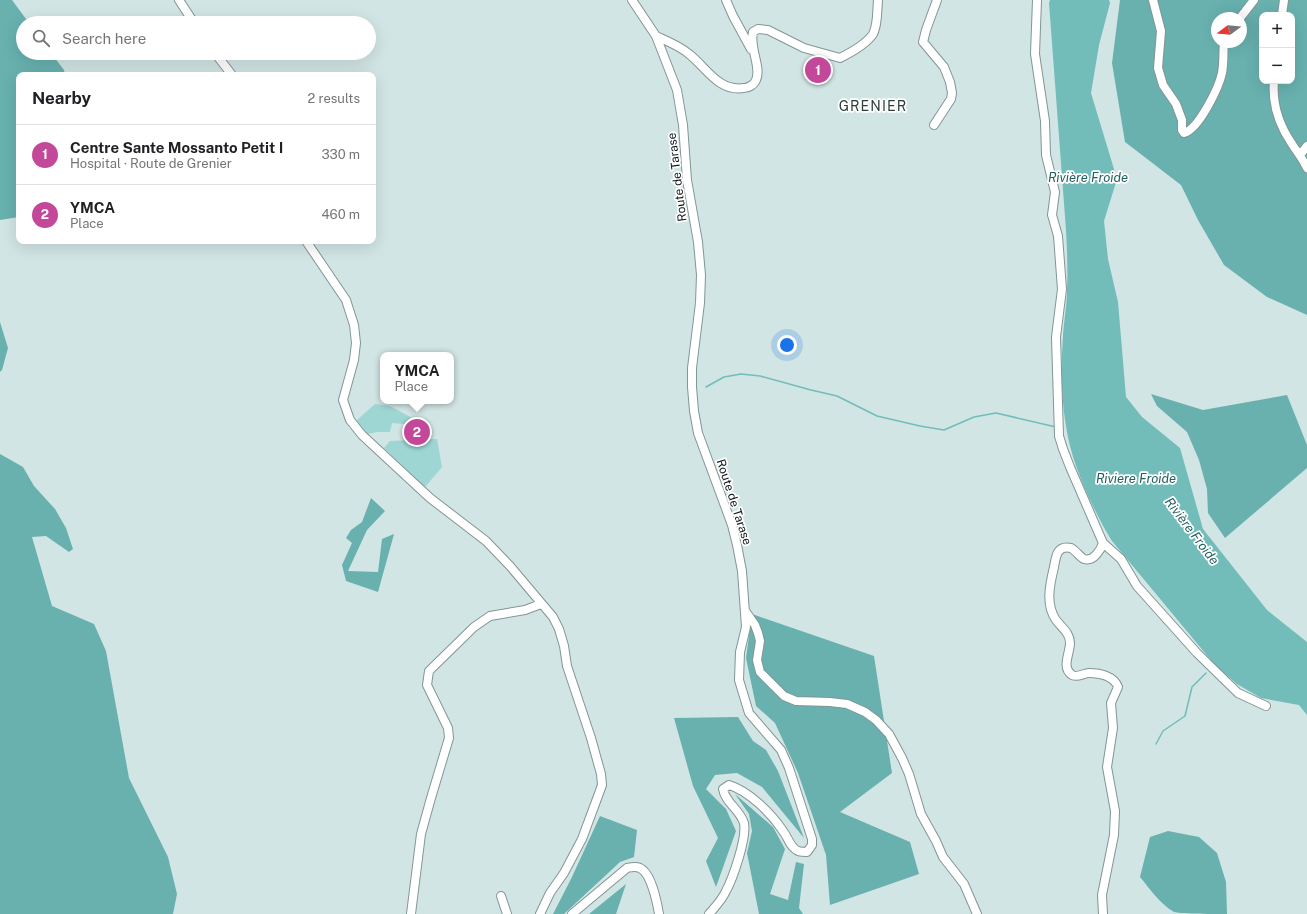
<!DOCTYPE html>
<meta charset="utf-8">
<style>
body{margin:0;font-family:"Public Sans",sans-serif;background:#f6f6f6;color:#202124}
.controls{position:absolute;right:12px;top:12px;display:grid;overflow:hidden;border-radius:8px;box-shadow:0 4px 16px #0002}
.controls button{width:36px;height:36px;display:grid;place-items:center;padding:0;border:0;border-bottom:1px solid #e0e0e0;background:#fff;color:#202124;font:20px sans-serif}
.compass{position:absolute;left:1211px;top:12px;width:36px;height:36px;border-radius:50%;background:#fff;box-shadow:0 4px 16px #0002;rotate:254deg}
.you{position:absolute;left:787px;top:345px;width:14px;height:14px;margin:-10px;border:3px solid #fff;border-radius:50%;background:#1a73e8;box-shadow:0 0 0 6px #1a73e833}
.badge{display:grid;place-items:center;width:26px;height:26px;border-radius:50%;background:#c3489a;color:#fff;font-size:13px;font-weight:700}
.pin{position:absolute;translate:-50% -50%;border:2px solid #fff;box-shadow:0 1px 4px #0006}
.popup{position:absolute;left:380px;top:352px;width:74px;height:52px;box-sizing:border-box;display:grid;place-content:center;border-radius:8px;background:#fff;filter:drop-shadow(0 1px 3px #0005);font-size:13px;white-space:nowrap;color:#757577}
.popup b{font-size:15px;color:#202124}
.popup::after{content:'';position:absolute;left:50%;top:100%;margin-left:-8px;border:8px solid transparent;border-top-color:#fff}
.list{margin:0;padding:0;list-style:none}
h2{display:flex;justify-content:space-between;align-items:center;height:52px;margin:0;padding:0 16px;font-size:17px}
h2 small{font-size:13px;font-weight:400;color:#757577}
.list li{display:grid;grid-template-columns:26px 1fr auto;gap:12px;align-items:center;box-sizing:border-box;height:60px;padding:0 16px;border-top:1px solid #e0e0e0}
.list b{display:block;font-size:15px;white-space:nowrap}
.list p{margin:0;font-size:13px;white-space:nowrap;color:#757577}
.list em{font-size:13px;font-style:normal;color:#757577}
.icon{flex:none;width:22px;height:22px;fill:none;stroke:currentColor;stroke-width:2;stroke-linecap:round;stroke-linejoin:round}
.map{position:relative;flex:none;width:1307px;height:914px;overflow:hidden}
.search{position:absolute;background:#fff;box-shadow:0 4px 16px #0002;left:16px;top:16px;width:360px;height:44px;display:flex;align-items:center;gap:10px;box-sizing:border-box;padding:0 14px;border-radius:22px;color:#757577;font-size:15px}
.panel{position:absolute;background:#fff;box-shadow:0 4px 16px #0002;left:16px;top:72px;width:360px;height:172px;border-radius:8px}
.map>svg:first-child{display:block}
.green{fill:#9ed6d4}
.forest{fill:#68b1af;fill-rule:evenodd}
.water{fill:#72bcba}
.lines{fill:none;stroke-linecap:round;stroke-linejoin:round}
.stream{stroke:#72bcba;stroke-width:1.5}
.minor-casing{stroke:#839594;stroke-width:10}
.minor{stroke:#fff;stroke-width:8}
.labels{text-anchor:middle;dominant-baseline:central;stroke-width:3.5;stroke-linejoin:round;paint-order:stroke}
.street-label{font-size:12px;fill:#0f1616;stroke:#fff}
.water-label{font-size:13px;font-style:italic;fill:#225f5e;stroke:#fff}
.quarter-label{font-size:14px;letter-spacing:1px;fill:#2d3d3c;stroke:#fff}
</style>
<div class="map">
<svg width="1307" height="914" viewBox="0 0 1307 914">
<rect width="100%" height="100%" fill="#d1e5e4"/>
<path class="green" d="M 375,404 L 390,406 L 414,419 L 415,425 L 392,423 L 390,432 L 378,432 L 367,434 L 359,425 L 357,420 Z
M 437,439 L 442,467 L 425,487 L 384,448 L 390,441 Z"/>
<path class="forest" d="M 0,0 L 12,0 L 29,23 L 23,23 L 23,53 L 51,53 L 64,70 L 65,75 L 19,75 L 19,217 L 0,220 Z
M 1120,0 L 1307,0 L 1307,315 L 1267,297 L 1224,265 L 1198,220 L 1181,185 L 1125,142 L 1112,63 ZM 1262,15 L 1292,15 L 1292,81 L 1262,81 ZM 1217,18 L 1241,18 L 1241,42 L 1217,42 Z
M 0,322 L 8,348 L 2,370 L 0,372 Z
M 1151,394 L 1203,410 L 1287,395 L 1307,445 L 1307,468 L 1225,538 L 1208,513 L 1207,489 L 1199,460 L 1187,432 L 1157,406 Z
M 0,454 L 23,467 L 34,486 L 55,509 L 66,528 L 73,549 L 69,552 L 46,536 L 32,537 L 52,606 L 94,624 L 106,651 L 129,778 L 168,857 L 177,894 L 173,914 L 0,914 Z
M 371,498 L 385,511 L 367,530 L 348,571 L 378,572 L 382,539 L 394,534 L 378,592 L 346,581 L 342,565 L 352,543 L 346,538 L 351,530 L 362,522 Z
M 752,614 L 874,656 L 892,773 L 840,812 L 910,842 L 919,874 L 830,905 L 826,855 L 798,773 L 775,723 L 756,706 L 746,658 Z
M 738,717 L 753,741 L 766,750 L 778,771 L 804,838 L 762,787 L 737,773 L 715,775 L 706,789 L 726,809 L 736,831 L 716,887 L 706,861 L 718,838 L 693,786 L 674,718 Z
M 735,794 L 773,827 L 785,849 L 770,894 L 788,900 L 796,862 L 804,864 L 799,908 L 803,914 L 759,914 L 747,853 L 752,831 L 749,814 Z
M 600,816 L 637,830 L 634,857 L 620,862 L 564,914 L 553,914 L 571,879 Z
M 1168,831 L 1199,837 L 1217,853 L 1226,882 L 1227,914 C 1215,914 1184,914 1174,912 C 1160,904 1150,889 1140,877 L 1150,837 Z
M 626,884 L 616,914 L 589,914 Z"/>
<path class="water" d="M 1050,0 L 1109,0 L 1110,3 L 1099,45 L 1091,93 L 1117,179 L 1104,221 L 1108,259 L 1118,302 L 1126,397 L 1142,417 L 1180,448 L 1203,529 L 1267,610 L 1307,642 L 1307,715 L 1299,705 L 1261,698 L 1237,684 L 1215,665 L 1112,541 C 1093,510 1071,463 1066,426 C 1061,397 1061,365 1063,336 C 1064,320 1067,305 1067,290 C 1068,270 1067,250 1066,230 L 1049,3 Z"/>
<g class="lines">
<path class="stream" d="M 706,387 L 724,377 L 741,374 L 760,376 L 811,390 L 837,396 L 877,416 L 920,426 L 944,430 L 974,417 L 996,413 L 1056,427
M 1156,744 L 1163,731 L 1185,716 L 1192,687 L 1206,673"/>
<g class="minor-casing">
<path id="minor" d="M 179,0 L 194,23
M 632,0 L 656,36 L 677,90 L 683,125 L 687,180 L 698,242 L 701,275 L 700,303 L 692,368 L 692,387 L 694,411 L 698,433 L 732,525 L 737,545 L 742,571 L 746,627 L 740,652 L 739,680 L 749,713 L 781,750 L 789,768 L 812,839 L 812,845 L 807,852 C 801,852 797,852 793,847 C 789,843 787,836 783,831 C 772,814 749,791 729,785 L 723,789 C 725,802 740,810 744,823 C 747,838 733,878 726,891 C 722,900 715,907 709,914
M 726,0 L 733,16 L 751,49
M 1037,0 L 1035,54 L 1045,121 L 1046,155 L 1055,192 L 1052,215 L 1058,236 L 1062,289 L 1056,337 L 1059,436 L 1063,449 L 1070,467 L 1103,543 L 1121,559 L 1137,586 L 1197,653 L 1238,693 L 1266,706
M 1153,0 L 1161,31 L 1158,68 L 1163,85 L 1176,104 L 1182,120 L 1182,130 L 1184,133 C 1199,129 1219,87 1222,73 C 1224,63 1223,52 1224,42
M 1282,15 L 1284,0
M 1240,18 L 1254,0
M 656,36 C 667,41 680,46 689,54 C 706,67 718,92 744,88 C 748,88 754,85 756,80 C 762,68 749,48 753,32 L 758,29 L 768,30 L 804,48 L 840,58 C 850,53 867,43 873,34 C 878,25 877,10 878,0
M 215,53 L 232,75
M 1274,81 C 1272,103 1279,125 1292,144 C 1297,152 1303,159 1307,168
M 934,125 L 951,99 L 952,93 L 950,82 L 944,67 L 923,42 L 926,30 L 937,0
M 1300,155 L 1307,146
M 306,241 L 346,300 L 354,325 L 356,343 L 354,360 L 343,400 L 350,420 L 362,435 L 430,498 L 486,541 L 510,566 L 553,617 L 559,629 L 564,646 L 567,666 L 591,738 L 601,774 L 602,785 L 598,796 L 582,839 L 564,873 L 550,893 L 540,914
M 746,612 L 755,625 L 758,633 L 760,641 L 757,660 L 760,672 L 784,696 L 796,701 L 830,702 L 847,704 L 865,712 L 876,720 L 889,734 L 902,758 L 909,774 L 921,814 L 936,841 L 943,857 L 964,884 L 977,914
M 501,896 L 507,914
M 411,914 L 421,834 L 431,798 L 449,738 L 448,728 L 427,685 L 429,671 L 474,627 L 490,616 L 525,610 L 541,604
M 572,914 L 627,868 C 632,867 635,866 640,868 C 651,873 657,902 659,914
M 1103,914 L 1102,895 L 1114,835 L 1115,811 L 1107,767 L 1113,728 L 1111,703 L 1118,687 C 1114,676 1100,673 1089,673 C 1084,673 1077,678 1072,675 C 1061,668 1070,653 1070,643 C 1070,633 1062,628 1056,620 C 1045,604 1050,584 1054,567 C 1056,556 1057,545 1071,548 C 1076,551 1080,557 1084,559 C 1094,562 1101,549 1103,543"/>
</g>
<use href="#minor" class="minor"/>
</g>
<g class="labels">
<g class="street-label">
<text transform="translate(677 177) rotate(-97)">Route de Tarase</text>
<text transform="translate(734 502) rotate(72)">Route de Tarase</text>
</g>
<g class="water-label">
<text x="1088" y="177">Rivière Froide</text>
<text x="1136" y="478">Riviere Froide</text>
<text transform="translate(1192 531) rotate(53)">Rivière Froide</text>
</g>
<g class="quarter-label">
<text x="873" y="106">GRENIER</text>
</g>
</g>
</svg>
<div class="controls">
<button>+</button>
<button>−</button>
</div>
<svg class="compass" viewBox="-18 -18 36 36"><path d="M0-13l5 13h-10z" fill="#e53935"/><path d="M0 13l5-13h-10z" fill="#757577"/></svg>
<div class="you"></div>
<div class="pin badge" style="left:818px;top:70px">1</div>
<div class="pin badge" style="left:417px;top:432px">2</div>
<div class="popup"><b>YMCA</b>Place</div>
<div class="search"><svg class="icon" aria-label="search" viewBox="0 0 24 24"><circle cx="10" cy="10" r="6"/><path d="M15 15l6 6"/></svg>Search here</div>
<section class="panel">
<h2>Nearby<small>2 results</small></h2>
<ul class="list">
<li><span class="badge">1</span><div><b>Centre Sante Mossanto Petit I</b><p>Hospital · Route de Grenier</p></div><em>330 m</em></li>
<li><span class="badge">2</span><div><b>YMCA</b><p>Place</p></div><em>460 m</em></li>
</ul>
</section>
</div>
